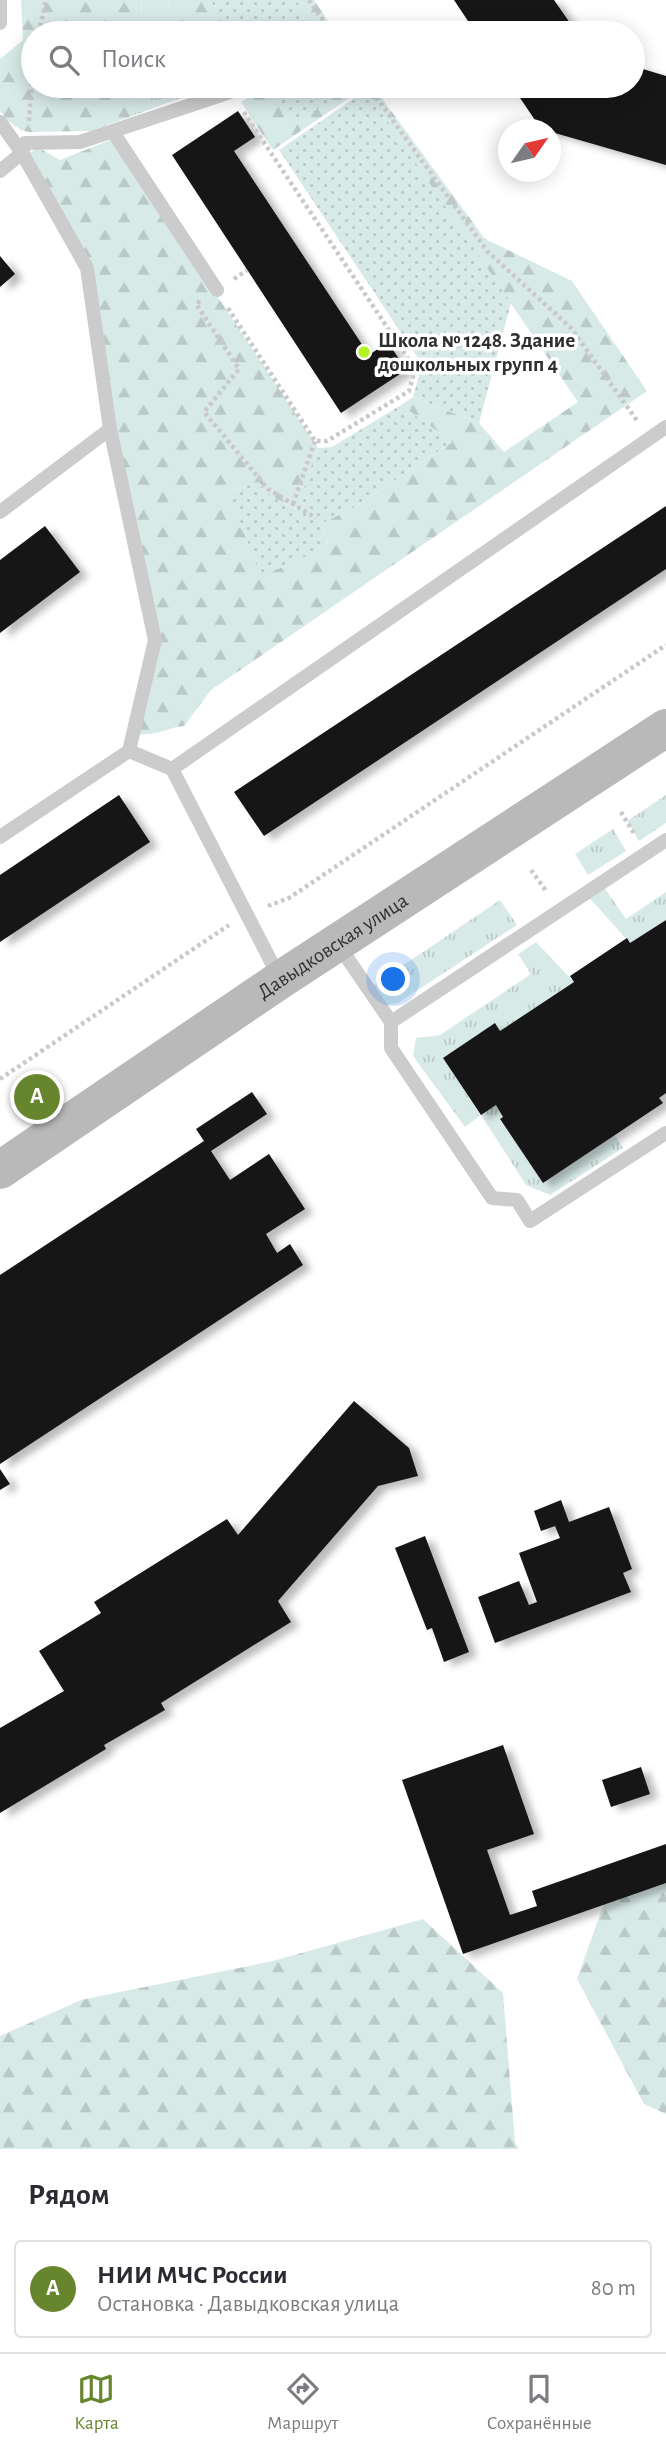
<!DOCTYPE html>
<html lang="ru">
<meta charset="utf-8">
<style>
body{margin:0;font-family:"Alegreya Sans",sans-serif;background:#f2f2f3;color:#2b2b33}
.compass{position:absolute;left:498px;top:119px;width:63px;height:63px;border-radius:50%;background:#fff;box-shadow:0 4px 18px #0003;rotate:56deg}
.you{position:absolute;left:394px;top:980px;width:24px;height:24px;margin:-18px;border:5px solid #fff;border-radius:50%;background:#1a73e8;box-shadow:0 0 0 10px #1a73e833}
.badge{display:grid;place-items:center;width:46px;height:46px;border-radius:50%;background:#67852c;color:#fff;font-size:23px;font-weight:700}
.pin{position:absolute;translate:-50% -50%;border:4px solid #fff;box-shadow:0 2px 7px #0006}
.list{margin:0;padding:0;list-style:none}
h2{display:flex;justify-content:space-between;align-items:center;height:91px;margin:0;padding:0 28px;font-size:30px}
h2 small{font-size:23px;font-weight:400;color:#7c7c81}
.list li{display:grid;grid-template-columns:46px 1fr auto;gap:21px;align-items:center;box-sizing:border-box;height:98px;margin:0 14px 14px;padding:0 14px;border:2px solid #e1e1e2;border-radius:7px}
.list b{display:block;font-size:26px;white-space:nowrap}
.list p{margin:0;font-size:23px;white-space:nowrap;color:#7c7c81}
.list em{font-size:23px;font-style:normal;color:#7c7c81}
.icon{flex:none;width:38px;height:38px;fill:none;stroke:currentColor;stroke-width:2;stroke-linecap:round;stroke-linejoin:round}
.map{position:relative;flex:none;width:666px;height:2149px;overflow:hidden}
.search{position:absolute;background:#fff;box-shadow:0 4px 18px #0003;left:21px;right:21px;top:21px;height:77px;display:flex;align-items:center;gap:18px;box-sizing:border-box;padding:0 24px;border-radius:38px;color:#7c7c81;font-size:26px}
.sheet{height:203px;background:#fff}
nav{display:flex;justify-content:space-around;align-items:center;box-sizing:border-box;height:98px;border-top:2px solid #e1e1e2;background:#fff;font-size:19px;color:#7c7c81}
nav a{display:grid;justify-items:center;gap:4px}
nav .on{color:#67852c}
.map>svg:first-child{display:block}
.grass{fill:url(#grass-tufts)}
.forest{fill:url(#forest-firs)}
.park{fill:url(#park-dots)}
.building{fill:#161616;filter:url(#shadow)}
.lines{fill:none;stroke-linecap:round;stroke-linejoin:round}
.path{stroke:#c9c9c9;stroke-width:4.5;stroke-dasharray:3.5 3.5;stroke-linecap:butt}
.lane{stroke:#ccc;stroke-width:14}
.secondary{stroke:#b9b9b9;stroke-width:38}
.poi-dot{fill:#b1f423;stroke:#fff;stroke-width:2.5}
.labels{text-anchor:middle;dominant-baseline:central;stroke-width:7;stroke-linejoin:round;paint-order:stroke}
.poi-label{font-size:21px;font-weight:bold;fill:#2f2f2f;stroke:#fff;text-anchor:start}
.street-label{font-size:21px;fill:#2f2f2f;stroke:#fff}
</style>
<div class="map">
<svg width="666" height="2149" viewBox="0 0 666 2149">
<defs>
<pattern id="grass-tufts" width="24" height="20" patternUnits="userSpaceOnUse" patternTransform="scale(1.75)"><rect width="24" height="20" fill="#d8eae8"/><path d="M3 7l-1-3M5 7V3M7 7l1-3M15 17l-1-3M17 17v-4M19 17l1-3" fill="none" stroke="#bac9c7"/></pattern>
<pattern id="forest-firs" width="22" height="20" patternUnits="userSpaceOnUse" patternTransform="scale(1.75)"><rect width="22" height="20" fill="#d8eae8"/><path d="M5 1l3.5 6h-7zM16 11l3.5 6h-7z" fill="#bac9c7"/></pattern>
<pattern id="park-dots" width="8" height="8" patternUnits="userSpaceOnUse" patternTransform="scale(1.75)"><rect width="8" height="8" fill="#d8eae8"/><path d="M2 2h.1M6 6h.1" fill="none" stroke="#bac9c7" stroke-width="1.8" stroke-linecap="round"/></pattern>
<filter id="shadow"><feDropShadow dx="8" dy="4.5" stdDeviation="3.5" flood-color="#0004"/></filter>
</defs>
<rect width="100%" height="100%" fill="#fff"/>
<path class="grass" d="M 142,0 L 169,0 L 167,33 L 140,33 Z
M 137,86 L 165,86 L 164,104 L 135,115 Z
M 666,795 L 666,823 L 639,841 L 627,821 Z
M 613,829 L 626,851 L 588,875 L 575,854 Z
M 601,883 L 626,919 L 666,892 L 666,920 L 630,943 L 585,893 Z
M 500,900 L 517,925 L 398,1003 L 380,1006 L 368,989 Z
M 536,942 L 574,982 L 500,1031 L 495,1024 L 443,1058 L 480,1115 L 496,1105 L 503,1117 L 500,1120 L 543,1183 L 615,1135 L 623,1148 L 550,1195 L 526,1185 L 481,1115 L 465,1127 L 413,1056 L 416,1038 L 440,1035 L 531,974 L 518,954 Z"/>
<path class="forest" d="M 21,0 L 142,0 L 140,33 L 33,33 L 33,86 L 137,86 L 135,115 L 91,131 L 29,132 L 21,130 L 8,121 L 0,111 L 0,59 L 23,40 Z
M 169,0 L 314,0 L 336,33 L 167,33 Z
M 165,86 L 214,86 L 164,104 Z
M 255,86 L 373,86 L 485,239 L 572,281 L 647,391 L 211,690 L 184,726 C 166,728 158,736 138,734 L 159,643 L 114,431 L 89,267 L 26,154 L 39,148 L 60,160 L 113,139 L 318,448 L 298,510 L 271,496 L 258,482 L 229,492 L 328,545 L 321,524 L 356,506 L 452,442 L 401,405 L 413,397 L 479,423 L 504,452 L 578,402 L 364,88 L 273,150 L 241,102 L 258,91 Z
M 666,1869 L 666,2114 L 644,2104 L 577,1979 L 609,1889 Z
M 423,1919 L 503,1993 L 515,2143 L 519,2149 L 0,2149 L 0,2036 L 81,2000 L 273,1961 Z"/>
<path class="park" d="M 210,0 L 296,0 L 318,33 L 233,33 Z
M 269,86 L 351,86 L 295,124 Z
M 366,90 L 511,303 L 479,423 L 413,397 L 422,364 L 279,150 Z
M 401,405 L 452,442 L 356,506 L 321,524 L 328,546 L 261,577 L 229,492 L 258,482 L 271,496 L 297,510 L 318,448 L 332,447 Z"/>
<path class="building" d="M 454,0 L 554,0 L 577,33 L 476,33 Z
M 633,66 L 666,76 L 666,165 L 541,129 L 512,86 L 633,86 Z
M 238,111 L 255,137 L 234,151 L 369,355 L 388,342 L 406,370 L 341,413 L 172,155 Z
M 0,256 L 15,274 L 0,287 Z
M 666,506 L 666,569 L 264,836 L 234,792 Z
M 45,526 L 80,572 L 0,633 L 0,560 Z
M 119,795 L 150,842 L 0,942 L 0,875 Z
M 666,920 L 666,1093 L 659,1098 L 663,1103 L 543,1183 L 500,1119 L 503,1117 L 496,1105 L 481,1115 L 443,1058 L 495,1023 L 500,1031 L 574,982 L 570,976 L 627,938 L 630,943 Z
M 252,1092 L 267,1114 L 211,1151 L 230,1180 L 269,1154 L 305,1209 L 266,1234 L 277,1253 L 290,1244 L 303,1265 L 0,1464 L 0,1275 L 204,1141 L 196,1129 Z
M 354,1401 L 409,1448 L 418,1476 L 378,1486 L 278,1601 L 291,1622 L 161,1703 L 165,1710 L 104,1745 L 106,1749 L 0,1813 L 0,1728 L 64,1691 L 39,1651 L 101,1613 L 94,1602 L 227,1519 L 238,1535 Z
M 0,1469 L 10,1484 L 0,1490 Z
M 561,1500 L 569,1522 L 609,1507 L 632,1569 L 623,1573 L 631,1592 L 495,1643 L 478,1597 L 519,1581 L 529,1605 L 537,1602 L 519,1553 L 560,1538 L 555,1526 L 541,1531 L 534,1511 Z
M 425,1536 L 469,1652 L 444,1662 L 432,1628 L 427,1630 L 395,1548 Z
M 503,1745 L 534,1834 L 487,1850 L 510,1915 L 537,1906 L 532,1891 L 666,1844 L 666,1883 L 463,1954 L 402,1780 Z
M 641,1767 L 650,1794 L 611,1807 L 602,1780 Z"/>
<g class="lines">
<path class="path" d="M 309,0 L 332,33
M 39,33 L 46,0
M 368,86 L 488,252 L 571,328 L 638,422
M 29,121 L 33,66
M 234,279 L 247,270
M 200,301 L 196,304 L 239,369 L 204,412 L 268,489 L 316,518
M 228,308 L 315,441 L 327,441 L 409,391 L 415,369 L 243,111
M 293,504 L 315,441
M 621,812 L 635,835
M 531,870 L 547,892
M 268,906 L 289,898 L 666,645
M 0,1079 L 229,925"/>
<path class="lane" d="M 0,23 L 0,0
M 0,122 L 22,153 L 87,268 L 110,429
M 113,132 L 217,290
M 0,171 L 22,153 L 25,143 L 80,142 L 230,92
M 0,512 L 110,429 L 155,640 L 129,751
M 172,769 L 666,427
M 0,837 L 129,751 L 172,769 L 279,977
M 339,946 L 391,1022 L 666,840
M 391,1022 L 391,1048 L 492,1198 L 517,1200 L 530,1221 L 666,1133"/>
<path class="secondary" id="s1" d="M 0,1170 L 280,980 L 666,728"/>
</g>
<circle class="poi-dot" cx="364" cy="352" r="7"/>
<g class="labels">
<g class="poi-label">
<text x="378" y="340">Школа № 1248. Здание<tspan x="378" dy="24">дошкольных групп 4</tspan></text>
</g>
<g class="street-label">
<text stroke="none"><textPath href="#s1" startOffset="401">Давыдковская улица</textPath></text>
</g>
</g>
</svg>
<svg class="compass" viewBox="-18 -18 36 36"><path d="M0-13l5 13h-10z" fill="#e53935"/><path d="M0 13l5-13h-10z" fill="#7c7c81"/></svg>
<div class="you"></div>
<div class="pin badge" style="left:37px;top:1097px">A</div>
<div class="search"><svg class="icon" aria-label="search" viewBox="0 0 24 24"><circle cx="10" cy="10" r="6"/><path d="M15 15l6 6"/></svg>Поиск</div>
</div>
<section class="sheet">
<h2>Рядом<small></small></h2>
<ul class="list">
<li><span class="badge">A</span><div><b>НИИ МЧС России</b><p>Остановка · Давыдковская улица</p></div><em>80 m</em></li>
</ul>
</section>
<nav>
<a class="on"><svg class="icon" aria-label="map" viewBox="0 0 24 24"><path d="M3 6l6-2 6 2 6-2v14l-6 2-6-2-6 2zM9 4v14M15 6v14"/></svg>Карта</a>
<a><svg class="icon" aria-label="directions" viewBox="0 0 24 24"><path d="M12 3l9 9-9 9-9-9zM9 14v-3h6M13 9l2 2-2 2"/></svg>Маршрут</a>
<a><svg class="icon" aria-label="saved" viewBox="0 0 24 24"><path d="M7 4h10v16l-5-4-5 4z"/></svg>Сохранённые</a>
</nav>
